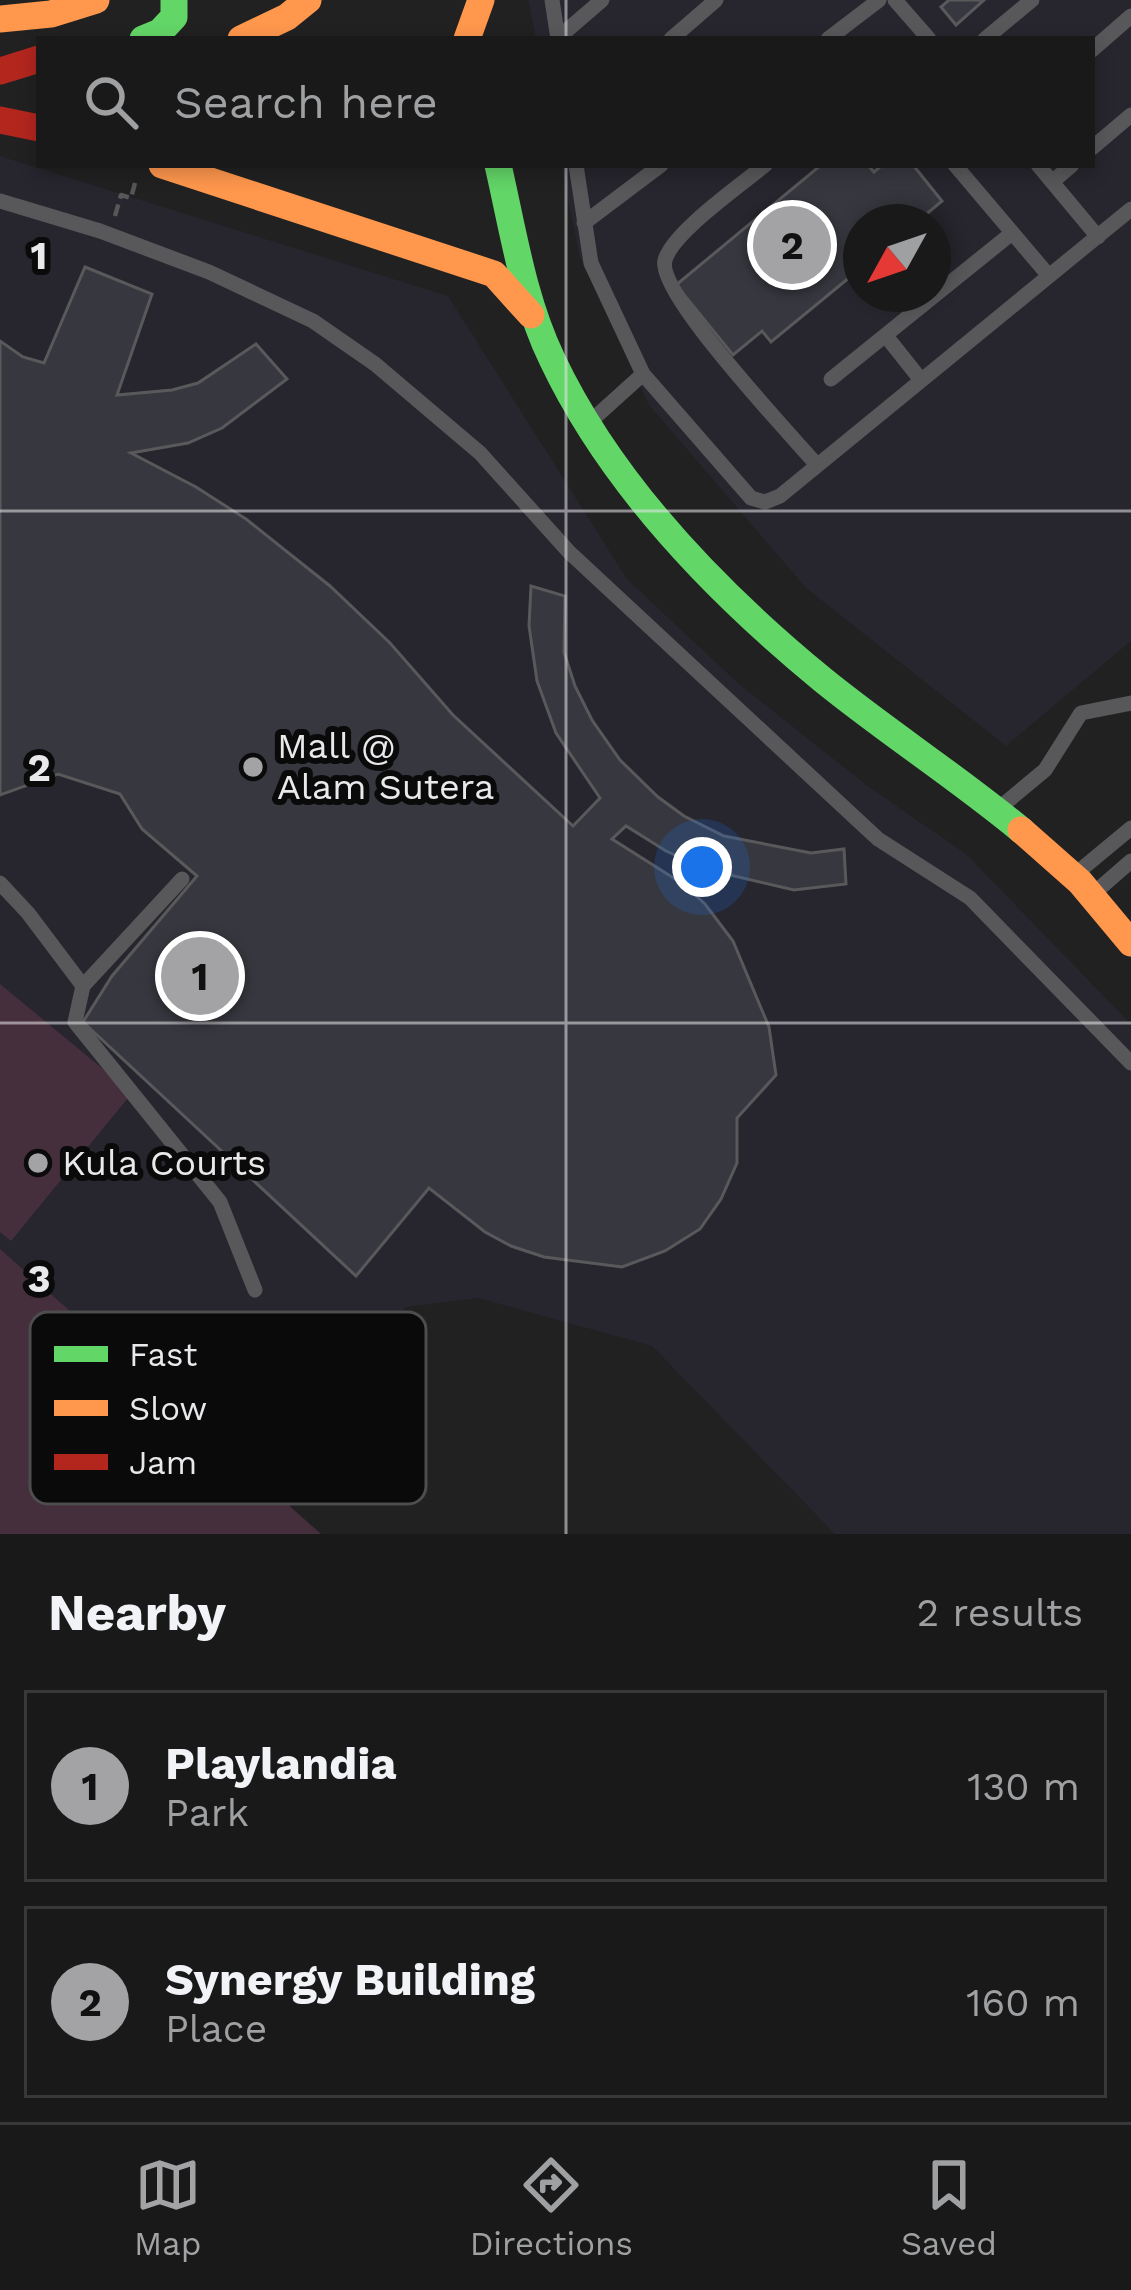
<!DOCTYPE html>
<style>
body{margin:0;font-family:"Work Sans",sans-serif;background:#222223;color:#f1f3f6}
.compass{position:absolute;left:843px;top:204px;width:108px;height:108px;border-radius:50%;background:#19191a;box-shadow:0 6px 18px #0003;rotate:230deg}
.you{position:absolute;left:702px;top:867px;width:42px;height:42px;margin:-30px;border:9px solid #fff;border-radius:50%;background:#1a73e8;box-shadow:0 0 0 18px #1a73e833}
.badge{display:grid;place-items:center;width:78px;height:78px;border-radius:50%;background:#a3a2a5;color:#111;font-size:39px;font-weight:700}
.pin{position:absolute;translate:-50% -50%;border:6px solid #fff;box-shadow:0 3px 12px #0006}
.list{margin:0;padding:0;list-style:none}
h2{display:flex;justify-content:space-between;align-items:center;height:156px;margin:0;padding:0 48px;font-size:51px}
h2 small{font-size:39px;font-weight:400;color:#9fa0a2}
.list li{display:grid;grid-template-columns:78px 1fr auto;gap:36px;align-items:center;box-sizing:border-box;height:192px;margin:0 24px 24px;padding:0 24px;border:3px solid #373839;border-radius:0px}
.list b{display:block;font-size:45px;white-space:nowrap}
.list p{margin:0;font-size:39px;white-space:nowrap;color:#9fa0a2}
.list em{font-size:39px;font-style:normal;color:#9fa0a2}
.icon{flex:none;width:66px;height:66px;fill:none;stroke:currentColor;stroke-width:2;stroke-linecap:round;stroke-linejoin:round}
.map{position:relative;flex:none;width:1131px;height:1534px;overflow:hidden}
.search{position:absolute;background:#19191a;box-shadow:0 6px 18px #0003;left:36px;right:36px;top:36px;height:132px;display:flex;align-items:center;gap:30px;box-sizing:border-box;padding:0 42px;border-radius:0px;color:#9fa0a2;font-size:45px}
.sheet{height:588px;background:#19191a}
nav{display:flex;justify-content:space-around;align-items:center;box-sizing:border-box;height:168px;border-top:3px solid #373839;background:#19191a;font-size:33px;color:#9fa0a2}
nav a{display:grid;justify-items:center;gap:6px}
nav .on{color:#a3a2a5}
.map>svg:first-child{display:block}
.built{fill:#27252d;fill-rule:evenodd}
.green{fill:#462f3d}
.building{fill:#37383f;stroke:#59595b;stroke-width:3}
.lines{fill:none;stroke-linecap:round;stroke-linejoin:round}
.path{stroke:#575758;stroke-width:4.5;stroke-dasharray:12 6;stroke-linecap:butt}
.lane{stroke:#585759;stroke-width:15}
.fast{stroke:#63d668;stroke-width:27}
.slow{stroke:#ff974d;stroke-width:27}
.jam{stroke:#b3261e;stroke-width:27}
.grid{fill:none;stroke:#e9e8eb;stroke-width:3;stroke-opacity:0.55}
.poi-dot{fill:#a3a2a5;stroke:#0a0a0b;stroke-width:4.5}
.labels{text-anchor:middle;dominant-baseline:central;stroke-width:12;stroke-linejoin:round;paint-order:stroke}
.poi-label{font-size:36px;fill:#e9e8eb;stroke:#0a0a0b;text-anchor:start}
.key{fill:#0a0a0b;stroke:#4d4d4e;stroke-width:3}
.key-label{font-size:33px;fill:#e9e8eb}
.grid-label{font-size:39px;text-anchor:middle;font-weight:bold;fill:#e9e8eb;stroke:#0a0a0b;stroke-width:12;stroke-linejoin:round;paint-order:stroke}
</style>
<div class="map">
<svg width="1131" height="1534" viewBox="0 0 1131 1534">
<rect width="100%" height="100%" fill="#212122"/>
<path class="built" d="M 528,0 L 1131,0 L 1131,641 L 1006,746 L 806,588 L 649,405 L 580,258 L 561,165 L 1092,165 L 1092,39 L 536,39 ZM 861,222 L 933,222 L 933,294 L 861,294 Z
M 0,156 L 448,296 L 627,579 L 739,684 L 869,787 L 966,854 L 1131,1024 L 1131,1534 L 835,1534 L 652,1346 L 478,1298 L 406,1307 L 191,1534 L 0,1534 Z"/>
<path class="green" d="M 0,984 L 132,1093 L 11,1241 L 0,1232 Z
M 0,1249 L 321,1534 L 0,1534 Z"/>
<path class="building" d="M 949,0 L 984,0 L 956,25 L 941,7 Z
M 821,165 L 868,165 L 874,172 L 882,165 L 913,165 L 942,201 L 917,222 L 861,222 L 861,268 L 771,342 L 762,331 L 733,355 L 676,285 Z
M 85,267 L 152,294 L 117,395 L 172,390 L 198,383 L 256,344 L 287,379 L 222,428 L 188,443 L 131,453 L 196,487 L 246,519 L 330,586 L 390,643 L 453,715 L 573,826 L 600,798 L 556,733 L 537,681 L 529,626 L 531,586 L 565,596 L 564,652 L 575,686 L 592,720 L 620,760 L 658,797 L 684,816 L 724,836 L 811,853 L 844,849 L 846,884 L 794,890 L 709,870 L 666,851 L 626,826 L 612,839 L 683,884 L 705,904 L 733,941 L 769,1027 L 776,1075 L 737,1118 L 737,1163 L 721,1199 L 700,1229 L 665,1251 L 622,1267 L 544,1257 L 511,1246 L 485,1232 L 429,1188 L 356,1276 L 83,1022 L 112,976 L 197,876 L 142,829 L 120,794 L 58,774 L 0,795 L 0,341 L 23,357 L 44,363 Z"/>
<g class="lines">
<path class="path" d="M 115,216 L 121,195 L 131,198 L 135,183"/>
<path class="lane" d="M 552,0 L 558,39
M 895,0 L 929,39
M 558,38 L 602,0
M 671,39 L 716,0
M 828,39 L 879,0
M 985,39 L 1032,0
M 1092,50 L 1131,16
M 1092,148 L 1131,115
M 576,165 L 591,263 L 643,374 L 751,498 L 765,502 L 780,496 L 1131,209
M 765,165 C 741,185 673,232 665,260 C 656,292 790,434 817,465
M 955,165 L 1049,276
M 1038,165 L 1098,237
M 1052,182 L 1072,165
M 0,201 L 100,231 L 209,272 L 313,321 L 375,364 L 480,453 L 569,552 L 878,839 L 970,898 L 1131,1063
M 584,223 L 661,165
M 886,336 L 921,380
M 831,379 L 1012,233
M 592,420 L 643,374
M 998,809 L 1045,770 L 1081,713 L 1131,703
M 1078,872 L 1131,828
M 0,883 L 28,913 L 83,986 L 75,1022 L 220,1202 L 255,1290
M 1093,894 L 1131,861
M 83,986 L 182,879"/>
<path class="fast" d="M 143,39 L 160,32 L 174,17 L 174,0
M 498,165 C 513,230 523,299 552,359 C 611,484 717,593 823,680 C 887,732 957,777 1021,830"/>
<path class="slow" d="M 0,19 L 51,14 L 96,0
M 241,39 L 287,17 L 308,0
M 467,39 L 481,0
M 162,165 L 494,274 L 531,315
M 1021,830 L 1080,882 L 1131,943"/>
<path class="jam" d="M 0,71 L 39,59
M 0,120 L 39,128"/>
</g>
<path class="grid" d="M 566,0 L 566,39M 566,165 L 566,1534M 0,511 L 1131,511M 0,1023 L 1131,1023"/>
<g class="poi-dot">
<circle cx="253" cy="767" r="12"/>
<circle cx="38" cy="1163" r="12"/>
</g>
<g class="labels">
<g class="poi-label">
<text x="277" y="746">Mall @<tspan x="277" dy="41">Alam Sutera</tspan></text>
<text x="62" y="1163">Kula Courts</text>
</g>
</g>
<rect x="30" y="1312" width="396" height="192" rx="18" class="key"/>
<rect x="54" y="1346" width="54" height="16" fill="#63d668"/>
<rect x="54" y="1400" width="54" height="16" fill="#ff974d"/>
<rect x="54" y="1454" width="54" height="16" fill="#b3261e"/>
<g class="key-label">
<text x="129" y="1366">Fast</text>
<text x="129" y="1420">Slow</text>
<text x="129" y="1474">Jam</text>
</g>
<g class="grid-label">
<text x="39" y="269">1</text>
<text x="39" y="781">2</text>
<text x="39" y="1292">3</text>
</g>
</svg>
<svg class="compass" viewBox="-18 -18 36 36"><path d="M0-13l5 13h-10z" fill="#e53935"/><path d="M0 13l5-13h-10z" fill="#9fa0a2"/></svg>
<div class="you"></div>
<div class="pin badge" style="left:200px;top:976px">1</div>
<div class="pin badge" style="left:792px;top:245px">2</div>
<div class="search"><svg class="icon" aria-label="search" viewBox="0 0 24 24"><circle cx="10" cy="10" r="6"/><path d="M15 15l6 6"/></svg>Search here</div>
</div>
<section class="sheet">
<h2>Nearby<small>2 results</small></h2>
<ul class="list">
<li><span class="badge">1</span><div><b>Playlandia</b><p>Park</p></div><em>130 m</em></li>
<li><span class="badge">2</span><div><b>Synergy Building</b><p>Place</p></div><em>160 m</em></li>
</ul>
</section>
<nav>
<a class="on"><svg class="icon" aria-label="map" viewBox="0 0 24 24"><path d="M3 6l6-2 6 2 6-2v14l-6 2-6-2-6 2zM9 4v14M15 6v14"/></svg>Map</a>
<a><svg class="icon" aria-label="directions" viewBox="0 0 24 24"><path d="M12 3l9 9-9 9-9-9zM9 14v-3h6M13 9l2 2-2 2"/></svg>Directions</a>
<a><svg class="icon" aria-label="saved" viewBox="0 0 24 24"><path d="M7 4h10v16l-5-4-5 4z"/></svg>Saved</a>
</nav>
